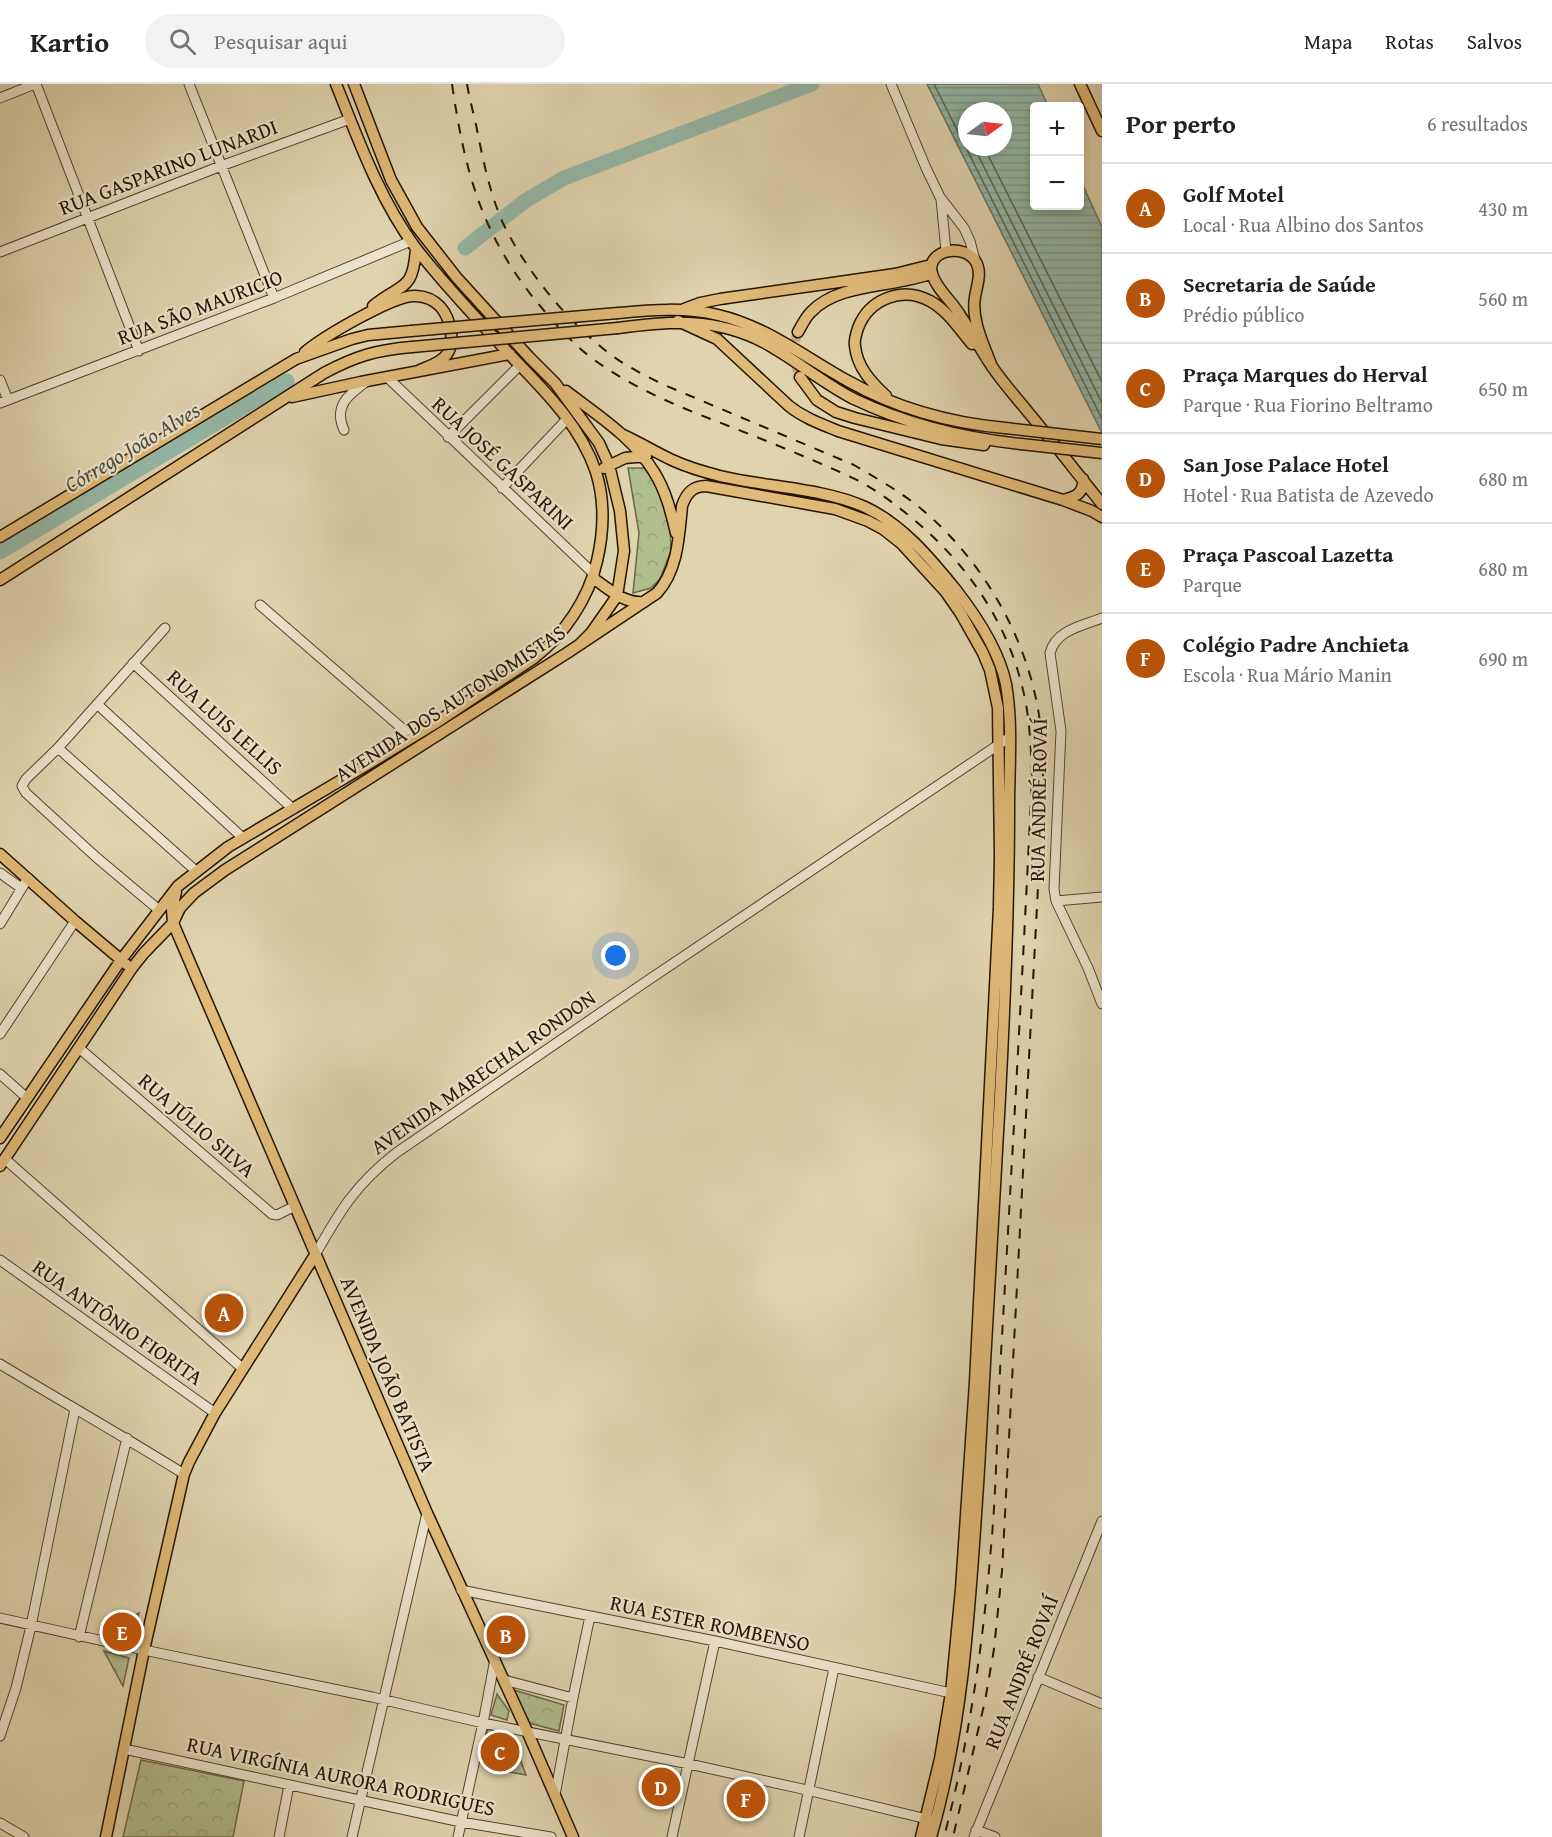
<!DOCTYPE html>
<html lang="pt">
<meta charset="utf-8">
<style>
body{margin:0;font-family:"Gentium Book Plus",serif;background:#f2f2f2;color:#202124}
.controls{position:absolute;right:18px;top:18px;display:grid;overflow:hidden;border-radius:6px;box-shadow:0 3px 9px #0003}
.controls button{width:54px;height:54px;display:grid;place-items:center;padding:0;border:0;border-bottom:2px solid #e0e0e0;background:#fff;color:#202124;font:30px sans-serif}
.compass{position:absolute;left:958px;top:18px;width:54px;height:54px;border-radius:50%;background:#fff;box-shadow:0 3px 9px #0003;rotate:75deg}
.you{position:absolute;left:616px;top:872px;width:21px;height:21px;margin:-15px;border:4px solid #fff;border-radius:50%;background:#1a73e8;box-shadow:0 0 0 9px #1a73e833}
.badge{display:grid;place-items:center;width:39px;height:39px;border-radius:50%;background:#b45309;color:#fff;font-size:20px;font-weight:700}
.pin{position:absolute;translate:-50% -50%;border:3px solid #fff;box-shadow:0 2px 6px #0006}
.list{margin:0;padding:0;list-style:none}
h2{display:flex;justify-content:space-between;align-items:center;height:78px;margin:0;padding:0 24px;font-size:26px}
h2 small{font-size:20px;font-weight:400;color:#757577}
.list li{display:grid;grid-template-columns:39px 1fr auto;gap:18px;align-items:center;box-sizing:border-box;height:90px;padding:0 24px;border-top:2px solid #e0e0e0}
.list b{display:block;font-size:22px;white-space:nowrap}
.list p{margin:0;font-size:20px;white-space:nowrap;color:#757577}
.list em{font-size:20px;font-style:normal;color:#757577}
.icon{flex:none;width:33px;height:33px;fill:none;stroke:currentColor;stroke-width:2;stroke-linecap:round;stroke-linejoin:round}
.map{position:relative;flex:none;width:1102px;height:1753px;overflow:hidden}
header{display:flex;align-items:center;gap:36px;box-sizing:border-box;height:84px;padding:0 30px;background:#fff;border-bottom:2px solid #e0e0e0}
header strong{font-size:28px}
nav{display:flex;gap:33px;margin-inline-start:auto;font-size:21px}
.search{width:420px;height:54px;background:#f2f2f2;display:flex;align-items:center;gap:15px;box-sizing:border-box;padding:0 21px;border-radius:33px;color:#757577;font-size:22px}
main{display:flex}
aside{flex:1;background:#fff}
.map>svg:first-child{display:block}
.park{fill:url(#park-crowns);stroke:#6a6846;stroke-width:1.5}
.water{fill:url(#water-rules);stroke:#687664;stroke-width:1.5;fill-rule:evenodd}
.lines{fill:none;stroke-linecap:round;stroke-linejoin:round}
.shore{stroke:#5c6654;stroke-width:1.5}
.river{stroke:#94b8a7;stroke-width:15}
.major-tunnel{stroke:#bbad8c;stroke-width:10;stroke-dasharray:10 5;stroke-linecap:butt}
.minor-casing{stroke:#54432c;stroke-width:11}
.major-casing{stroke:#251300;stroke-width:13}
.minor{stroke:#ebe3cb;stroke-width:9}
.major{stroke:#e0ba78;stroke-width:10}
.rail{stroke:#251300;stroke-width:2;stroke-dasharray:10 10;stroke-linecap:butt}
.major-bridge-casing{stroke:#251300;stroke-width:13;stroke-linecap:butt}
.major-bridge{stroke:#e0ba78;stroke-width:10}
.labels{text-anchor:middle;dominant-baseline:central;stroke-width:4.5;stroke-linejoin:round;paint-order:stroke}
.street-label{font-size:21px;fill:#251300;stroke:#ebe3cb}
.water-label{font-size:22px;font-style:italic;fill:#4c4d3a;stroke:#ebe3cb}
</style>
<header>
<strong>Kartio</strong>
<div class="search"><svg class="icon" aria-label="search" viewBox="0 0 24 24"><circle cx="10" cy="10" r="6"/><path d="M15 15l6 6"/></svg>Pesquisar aqui</div>
<nav><a>Mapa</a><a>Rotas</a><a>Salvos</a></nav>
</header>
<main>
<div class="map">
<svg width="1102" height="1753" viewBox="0 0 1102 1753">
<defs>
<pattern id="park-crowns" width="20" height="18" patternUnits="userSpaceOnUse" patternTransform="scale(1.5)"><rect width="20" height="18" fill="#b0bd8d"/><path d="M2 6a3 3 0 1 1 6 0M12 15a3 3 0 1 1 6 0" fill="none" stroke="#97a278"/></pattern>
<pattern id="water-rules" width="6" height="5" patternUnits="userSpaceOnUse" patternTransform="scale(1.5)"><rect width="6" height="5" fill="#94b8a7"/><path d="M0 2.5h6" fill="none" stroke="#7f9d8e"/></pattern>
</defs>
<rect width="100%" height="100%" fill="#e0d4af"/>
<filter id="stains"><feTurbulence type="fractalNoise" baseFrequency=".00333" numOctaves="4"/><feColorMatrix values="0 0 0 0 .2 0 0 0 0 .09 0 0 0 0 .02 0 0 0 .5 -.17"/></filter>
<radialGradient id="worn" r=".72"><stop offset=".6" stop-color="#630" stop-opacity="0"/><stop offset="1" stop-color="#630" stop-opacity=".3"/></radialGradient>
<path class="park" d="M 628,384 L 645,384 L 652,392 L 665,423 L 670,439 L 671,467 L 660,495 L 651,504 L 633,509 L 639,449 Z
M 139,1529 L 131,1558 L 108,1552 L 111,1543 Z
M 104,1567 L 129,1574 L 123,1602 Z
M 514,1606 L 564,1621 L 559,1647 L 529,1639 Z
M 497,1610 L 509,1627 L 507,1636 L 491,1631 Z
M 488,1645 C 516,1652 517,1667 526,1691 L 486,1684 L 481,1672 Z
M 141,1676 L 244,1697 L 233,1753 L 123,1753 Z"/>
<path class="water" d="M 927,0 L 1038,0 L 1048,22 L 1034,22 L 1034,122 L 1080,122 L 1080,95 L 1102,143 L 1102,349 ZM 967,27 L 1003,27 L 1003,63 L 967,63 Z"/>
<g class="lines">
<path class="shore" d="M 934,0 L 1102,335
M 974,63 L 1102,319
M 984,63 L 1102,298"/>
<path class="river" d="M 465,164 L 525,117 L 564,94 L 812,0
M 0,468 L 287,297"/>
<path class="major-tunnel" d="M 798,248 C 792,263 794,279 800,293"/>
<g class="minor-casing">
<path id="minor" d="M 36,0 L 139,267
M 189,0 L 274,214
M 891,0 L 926,84 L 940,113 L 964,144 L 970,157 L 975,176
M 0,14 L 35,0
M 941,115 L 946,167
M 0,168 L 221,82 L 350,35
M 387,293 L 594,490
M 0,296 L 8,316
M 0,319 L 274,214 L 411,157
M 344,346 C 333,322 349,310 367,297
M 448,353 L 520,281
M 502,404 L 567,335
M 260,521 L 412,653
M 1102,534 C 1082,542 1056,546 1050,569 L 1061,647 L 1054,805 L 1056,817 L 1088,884 L 1102,920
M 133,579 L 293,725
M 97,620 L 243,754
M 58,664 L 196,787
M 0,789 L 21,804
M 1056,817 L 1102,813
M 159,826 L 96,773 L 26,709 L 22,702 L 26,695 L 58,664 L 165,544
M 0,840 L 28,794
M 0,950 L 75,837
M 79,964 L 272,1130 L 277,1131 L 295,1122
M 0,990 L 27,1014
M 5,1075 L 242,1284
M 315,1171 C 340,1127 355,1101 396,1069 L 644,899 L 1010,653
M 0,1176 L 215,1329
M 0,1280 C 61,1317 123,1352 184,1390
M 461,1506 L 715,1557 L 951,1609
M 0,1534 L 144,1566 L 372,1613 L 483,1639 L 689,1680 L 807,1706 L 931,1736
M 79,1553 L 127,1354
M 1038,1593 L 1102,1620
M 504,1596 L 573,1614
M 0,1652 L 16,1604 L 31,1542 L 75,1325
M 124,1665 L 461,1738 L 551,1753
M 555,1711 L 573,1614 L 590,1532
M 0,1739 L 24,1753
M 976,1746 L 995,1753
M 279,1753 L 289,1701
M 352,1753 L 427,1429
M 458,1753 L 483,1639 L 495,1575
M 672,1753 L 715,1557
M 799,1753 L 834,1584
M 974,1753 L 1102,1437"/>
</g>
<g class="major-casing">
<path id="major" d="M 1080,0 L 1102,47
M 373,222 C 402,198 413,209 416,164
M 684,225 L 700,219 L 720,215 L 895,190 L 931,181
M 618,229 C 651,226 685,223 718,231 C 766,242 806,274 848,297 C 896,324 950,339 1005,344
M 678,237 L 717,255 L 789,322 C 804,334 821,340 838,347 L 1063,416 L 1092,427 L 1102,433
M 618,244 C 672,237 715,233 765,259 C 796,276 823,299 854,315 C 906,340 964,354 1021,360
M 798,248 C 802,241 805,234 811,228 C 839,198 895,204 932,189
M 305,268 C 323,253 395,210 416,212 C 437,213 448,228 451,248 C 452,256 452,263 447,270 C 441,279 429,282 420,286
M 992,283 C 984,261 971,236 975,213 C 977,201 982,189 976,178 C 964,158 925,166 932,190 C 937,206 952,217 960,231 C 971,247 980,265 991,281 C 1002,298 1016,313 1028,328 C 1053,358 1077,389 1102,420
M 800,293 L 817,316 L 836,328 L 855,334 L 941,355 L 984,361
M 566,307 C 597,331 634,354 654,388 C 666,407 671,428 676,449
M 886,312 C 871,298 857,283 855,262 C 854,256 856,250 858,244 C 869,215 902,202 930,217 C 947,226 960,246 972,260
M 292,313 L 361,298 L 510,270
M 621,350 C 639,358 655,368 672,376 C 687,383 704,388 720,392 C 765,403 823,404 865,423 C 902,440 931,475 956,506 C 977,533 999,566 1006,600 C 1013,641 1009,683 1009,724 C 1009,821 1005,917 1000,1013 C 993,1143 986,1272 978,1401 C 970,1519 964,1639 931,1753
M 604,384 L 625,374 L 646,372
M 1063,416 C 1075,413 1084,410 1083,395
M 0,453 L 296,275 L 352,255 L 368,251 L 411,247
M 593,494 C 609,505 624,520 644,518
M 0,496 L 324,289 C 356,272 376,266 412,263
M 579,561 L 657,509 C 678,486 679,452 682,422 C 686,410 692,402 706,402 L 835,425 L 868,437 L 883,445 L 902,460 L 945,507 L 961,530 L 983,569 L 990,586 L 998,624 L 1000,772 L 999,823 L 975,1298 L 961,1505 L 951,1609 L 940,1675 L 921,1753
M 0,770 L 75,837 L 126,880
M 176,808 L 172,825 L 173,839 L 427,1429 L 527,1647 L 573,1753
M 0,1054 L 121,876 L 178,802 L 228,763 L 365,682 L 434,640 L 534,574 C 564,551 589,514 597,477 C 604,447 605,417 596,388 C 581,343 546,308 514,275 C 480,238 445,202 415,163 C 379,114 358,55 336,0
M 0,1082 L 132,884 L 144,869 L 173,839 L 180,824 L 194,809 L 225,786 L 567,569 L 579,561 L 591,549 L 617,512 L 624,467 L 620,427 L 609,381 L 599,359 L 555,299 L 529,273 L 457,194 L 417,143 L 391,96 L 354,0
M 106,1753 L 144,1566 L 184,1390 L 189,1378 L 215,1329 L 315,1171"/>
</g>
<use href="#minor" class="minor"/>
<use href="#major" class="major"/>
<path class="rail" d="M 452,0 C 465,89 482,153 541,223 C 557,242 573,260 593,275 C 645,313 705,332 764,356 C 796,369 828,382 859,397 C 876,406 892,418 907,430 C 966,477 1010,540 1025,615 C 1030,640 1031,667 1032,693 C 1023,885 1012,1078 1001,1270 C 997,1334 997,1399 991,1463 C 983,1561 969,1658 944,1753
M 467,0 C 469,12 472,24 475,36 C 482,70 488,104 502,137 C 523,182 562,231 600,262 C 618,278 640,289 662,300 L 854,381 C 876,394 899,407 919,423 C 985,477 1032,561 1041,646 C 1045,679 1042,713 1041,746 L 1002,1487 L 994,1565 L 985,1617 L 953,1753"/>
<g class="major-bridge-casing">
<path id="major-bridge" d="M 411,247 L 618,229
M 412,263 L 618,244
M 1005,344 L 1102,355
M 1021,360 L 1102,369"/>
</g>
<use href="#major-bridge" class="major-bridge"/>
</g>
<g class="labels">
<g class="street-label">
<text transform="translate(168 83) rotate(-21)">RUA GASPARINO LUNARDI</text>
<text transform="translate(200 223) rotate(-21)">RUA SÃO MAURICIO</text>
<text transform="translate(503 379) rotate(43)">RUA JOSÉ GASPARINI</text>
<text transform="translate(450 619) rotate(-33)">AVENIDA DOS AUTONOMISTAS</text>
<text transform="translate(225 638) rotate(42)">RUA LUIS LELLIS</text>
<text transform="translate(1038 716) rotate(-89)">RUA ANDRÉ ROVAÍ</text>
<text transform="translate(483 988) rotate(-35)">AVENIDA MARECHAL RONDON</text>
<text transform="translate(197 1041) rotate(41)">RUA JÚLIO SILVA</text>
<text transform="translate(118 1238) rotate(35)">RUA ANTÔNIO FIORITA</text>
<text transform="translate(388 1290) rotate(67)">AVENIDA JOÃO BATISTA</text>
<text transform="translate(710 1539) rotate(12)">RUA ESTER ROMBENSO</text>
<text transform="translate(1021 1588) rotate(-68)">RUA ANDRÉ ROVAÍ</text>
<text transform="translate(341 1692) rotate(12)">RUA VIRGÍNIA AURORA RODRIGUES</text>
</g>
<g class="water-label">
<text transform="translate(132 363) rotate(-31)">Córrego João Alves</text>
</g>
</g>
<rect width="100%" height="100%" filter="url(#stains)"/>
<rect width="100%" height="100%" fill="url(#worn)"/>
</svg>
<div class="controls">
<button>+</button>
<button>−</button>
</div>
<svg class="compass" viewBox="-18 -18 36 36"><path d="M0-13l5 13h-10z" fill="#e53935"/><path d="M0 13l5-13h-10z" fill="#757577"/></svg>
<div class="you"></div>
<div class="pin badge" style="left:224px;top:1229px">A</div>
<div class="pin badge" style="left:506px;top:1551px">B</div>
<div class="pin badge" style="left:500px;top:1668px">C</div>
<div class="pin badge" style="left:661px;top:1703px">D</div>
<div class="pin badge" style="left:122px;top:1548px">E</div>
<div class="pin badge" style="left:746px;top:1715px">F</div>
</div>
<aside>
<h2>Por perto<small>6 resultados</small></h2>
<ul class="list">
<li><span class="badge">A</span><div><b>Golf Motel</b><p>Local · Rua Albino dos Santos</p></div><em>430 m</em></li>
<li><span class="badge">B</span><div><b>Secretaria de Saúde</b><p>Prédio público</p></div><em>560 m</em></li>
<li><span class="badge">C</span><div><b>Praça Marques do Herval</b><p>Parque · Rua Fiorino Beltramo</p></div><em>650 m</em></li>
<li><span class="badge">D</span><div><b>San Jose Palace Hotel</b><p>Hotel · Rua Batista de Azevedo</p></div><em>680 m</em></li>
<li><span class="badge">E</span><div><b>Praça Pascoal Lazetta</b><p>Parque</p></div><em>680 m</em></li>
<li><span class="badge">F</span><div><b>Colégio Padre Anchieta</b><p>Escola · Rua Mário Manin</p></div><em>690 m</em></li>
</ul>
</aside>
</main>
